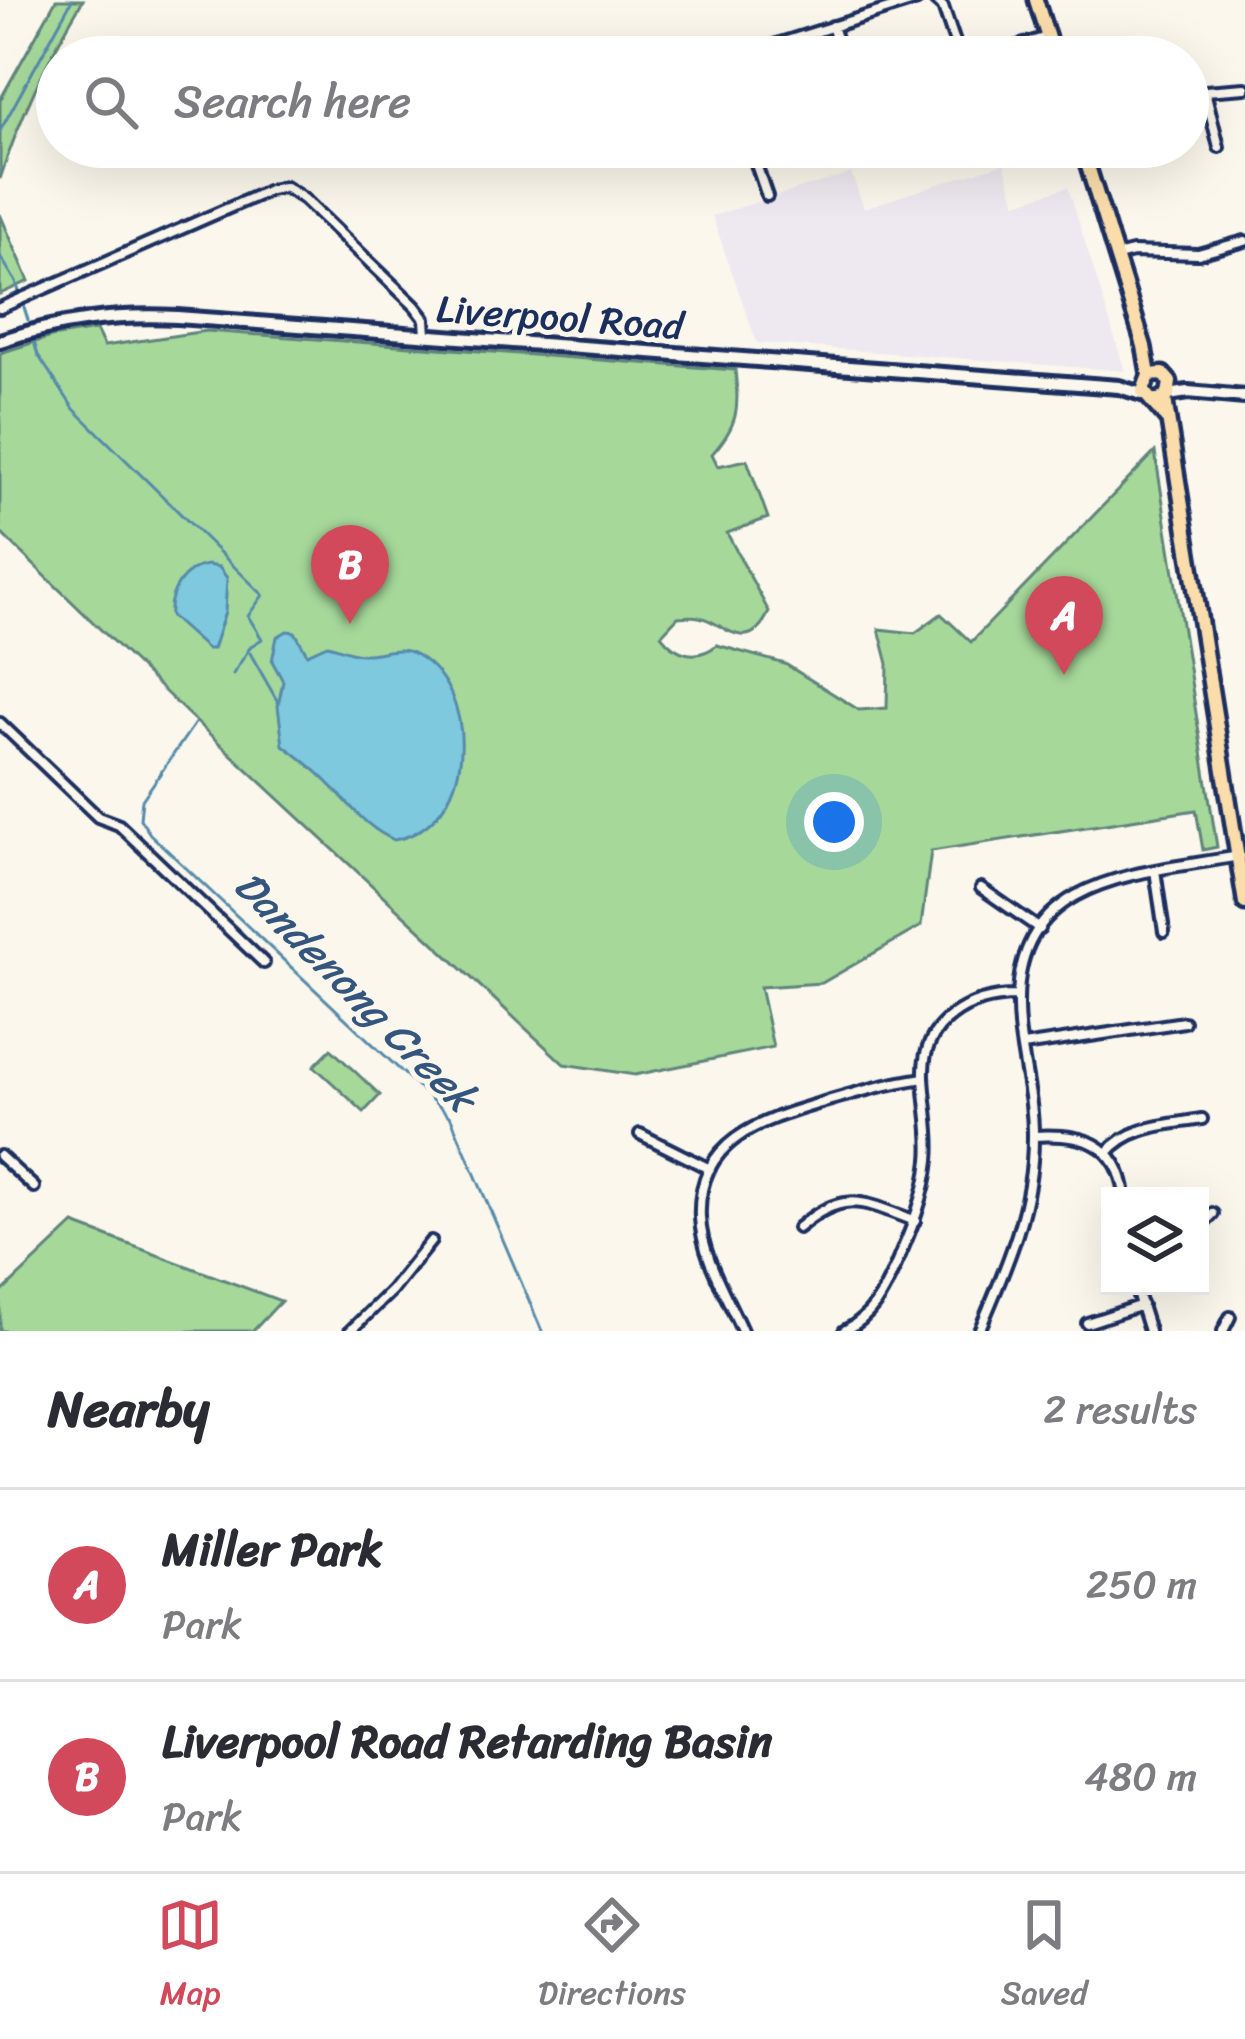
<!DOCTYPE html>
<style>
body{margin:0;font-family:Sriracha,sans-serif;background:#f7f7f7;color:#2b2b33}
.controls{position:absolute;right:36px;bottom:36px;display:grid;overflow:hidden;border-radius:0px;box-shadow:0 12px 48px #0002}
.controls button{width:108px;height:108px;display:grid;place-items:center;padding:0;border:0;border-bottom:3px solid #e1e1e2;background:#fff;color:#2b2b33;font:60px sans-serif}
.you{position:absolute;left:834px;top:822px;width:42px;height:42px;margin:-30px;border:9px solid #fff;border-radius:50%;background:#1a73e8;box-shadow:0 0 0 18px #1a73e833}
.badge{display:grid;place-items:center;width:78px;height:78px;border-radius:50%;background:#d1495b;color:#fff;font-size:39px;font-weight:700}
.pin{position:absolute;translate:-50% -99px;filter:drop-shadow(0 3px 6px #0008)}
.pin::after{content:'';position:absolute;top:63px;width:42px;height:36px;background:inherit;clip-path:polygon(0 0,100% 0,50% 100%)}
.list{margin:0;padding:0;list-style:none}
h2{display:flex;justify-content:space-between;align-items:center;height:156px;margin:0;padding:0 48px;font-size:51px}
h2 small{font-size:39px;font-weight:400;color:#7c7c81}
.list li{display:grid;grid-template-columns:78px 1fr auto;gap:36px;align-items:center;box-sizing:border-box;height:192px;padding:0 48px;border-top:3px solid #e1e1e2}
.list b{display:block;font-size:45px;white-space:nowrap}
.list p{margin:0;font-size:39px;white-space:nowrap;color:#7c7c81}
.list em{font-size:39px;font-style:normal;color:#7c7c81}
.icon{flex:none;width:66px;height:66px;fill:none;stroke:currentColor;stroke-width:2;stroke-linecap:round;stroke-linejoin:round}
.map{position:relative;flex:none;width:1245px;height:1331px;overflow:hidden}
.search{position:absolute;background:#fff;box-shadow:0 12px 48px #0002;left:36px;right:36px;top:36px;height:132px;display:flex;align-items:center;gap:30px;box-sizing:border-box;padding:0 42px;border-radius:66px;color:#7c7c81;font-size:45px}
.sheet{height:540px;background:#fff}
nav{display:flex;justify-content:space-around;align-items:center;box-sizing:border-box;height:168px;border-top:3px solid #e1e1e2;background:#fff;font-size:33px;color:#7c7c81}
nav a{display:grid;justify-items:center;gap:6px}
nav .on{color:#d1495b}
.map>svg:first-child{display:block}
.built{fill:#eee9f0}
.green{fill:#a6d89a;stroke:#60847c;stroke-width:3}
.water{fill:#7ec9de;stroke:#568bab;stroke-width:3}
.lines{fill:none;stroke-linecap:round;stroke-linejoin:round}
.stream{stroke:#568bab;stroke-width:3}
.minor-casing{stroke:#1b2f5e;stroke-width:16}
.secondary-casing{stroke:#1b2f5e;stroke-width:20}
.primary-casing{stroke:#1b2f5e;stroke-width:21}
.minor{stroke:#fbf7ec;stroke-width:8}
.secondary{stroke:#fbf7ec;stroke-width:10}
.primary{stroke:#faddab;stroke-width:12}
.labels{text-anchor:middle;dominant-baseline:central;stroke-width:10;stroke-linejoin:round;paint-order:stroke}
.street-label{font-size:39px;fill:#1b2f5e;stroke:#fbf7ec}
.water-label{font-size:42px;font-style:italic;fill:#34567e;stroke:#fbf7ec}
</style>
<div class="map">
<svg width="1245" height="1331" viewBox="0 0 1245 1331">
<rect width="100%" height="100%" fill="#fbf7ec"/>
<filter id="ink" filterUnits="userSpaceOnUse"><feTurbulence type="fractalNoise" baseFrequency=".00833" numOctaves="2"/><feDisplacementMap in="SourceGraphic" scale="24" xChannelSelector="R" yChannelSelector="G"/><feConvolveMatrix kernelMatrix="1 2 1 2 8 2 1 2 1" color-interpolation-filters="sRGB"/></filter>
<g filter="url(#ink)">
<path class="built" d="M 1004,163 L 1016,203 L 1068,187 L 1125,371 L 757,343 L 712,216 L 851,173 L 864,208 Z"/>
<path class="green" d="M 56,0 L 83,0 C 49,56 20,116 0,179 L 0,100 Z
M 0,214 L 29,281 L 0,294 Z
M 96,330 L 104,346 L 206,331 L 735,370 C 739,409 739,424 712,454 L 718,466 L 747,460 L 768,518 L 727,533 L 769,612 C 747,659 723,621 699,617 C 692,615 685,617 678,617 L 661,635 C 676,655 697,661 717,645 L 785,664 L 859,710 L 887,708 L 888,664 L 879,629 L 915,633 L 941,614 L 971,642 L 1155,452 L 1217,847 L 1203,850 L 1196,810 L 931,851 L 921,926 L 822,983 L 760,987 L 773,1047 L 635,1075 L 564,1064 L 190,716 L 0,532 L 0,353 L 51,337 Z
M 331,1049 L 380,1095 L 364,1112 L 314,1066 Z
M 74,1224 L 281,1301 L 253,1331 L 0,1331 L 0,1294 Z"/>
<path class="water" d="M 207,565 L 219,567 L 227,578 L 225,612 L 213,649 L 207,649 L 170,616 C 168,593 183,569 207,565 Z
M 287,631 L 295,632 L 307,654 L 327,645 C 339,647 350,654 363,654 C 382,655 398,644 417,655 C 483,694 475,825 394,840 C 367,828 355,810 335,790 C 320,773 302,759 283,745 L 278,706 L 283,681 L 272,661 L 277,637 Z"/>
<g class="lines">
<path class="stream" d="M 0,131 L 72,0
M 0,256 L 16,282 L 28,320
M 33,339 L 38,355 L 74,409 L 263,595 L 248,616 L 262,639 L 251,646 L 233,674
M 250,653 L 279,704
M 195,723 L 142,800 L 140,819 L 150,834 L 451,1118 L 542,1331"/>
<g class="minor-casing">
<path id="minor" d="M 935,0 L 943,7 L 960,57
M 832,26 L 842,57
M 750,57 L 755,51 L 917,0
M 983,57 L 1047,37
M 1205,91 L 1219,147
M 1188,98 L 1205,91 L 1245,88
M 750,147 L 767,196
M 871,147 L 876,156
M 1117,256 L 1133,252 L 1198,254 L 1245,241
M 0,308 L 270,190 L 285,187 L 304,199 L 415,306 L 425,319 L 426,336
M 0,723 L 98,817 L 119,825 L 264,963
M 1155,870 L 1164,932
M 981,888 L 1040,929
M 1023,1046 L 1184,1022
M 640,1134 L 710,1169
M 1033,1136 C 1080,1133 1119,1141 1125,1196
M 1107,1153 C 1130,1125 1168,1125 1202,1119
M 0,1156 L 34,1187
M 1200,1227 L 1213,1214
M 798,1228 C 845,1189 862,1201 915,1221
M 1135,1286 L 1149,1331
M 1087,1323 L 1142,1305
M 350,1331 L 391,1291 L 431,1241
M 742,1331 C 727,1296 702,1257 700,1218 C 696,1138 764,1120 824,1102 C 858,1092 889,1083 924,1078
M 844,1331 C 872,1317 883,1294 895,1267 C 910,1232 925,1198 929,1160 C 932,1132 925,1105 924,1076 C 922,1022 969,996 1017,996
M 979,1331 C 1006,1268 1033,1208 1033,1138 C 1034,1092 1017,1047 1018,1001 C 1018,873 1146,874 1238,856
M 1223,1331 L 1230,1317"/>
</g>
<g class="secondary-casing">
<path id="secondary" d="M 0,341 C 60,321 115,314 177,317 L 1119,387 L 1145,395
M 1168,395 L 1188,392 L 1245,397"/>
</g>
<g class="primary-casing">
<path id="primary" d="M 1036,0 L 1054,57
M 1082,147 L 1144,346 L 1149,375 L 1143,391 L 1167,419
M 1149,375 L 1163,374 L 1170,382 L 1168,395 L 1157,401
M 1165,399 L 1245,903"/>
</g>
<use href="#minor" class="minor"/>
<use href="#secondary" class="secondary"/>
<use href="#primary" class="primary"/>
</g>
</g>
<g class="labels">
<g class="street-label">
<text transform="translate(560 317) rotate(4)">Liverpool Road</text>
</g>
<g class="water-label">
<text transform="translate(355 991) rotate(45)">Dandenong Creek</text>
</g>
</g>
</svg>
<div class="controls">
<button><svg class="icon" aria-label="layers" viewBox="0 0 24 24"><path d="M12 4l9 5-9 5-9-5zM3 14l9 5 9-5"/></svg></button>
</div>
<div class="you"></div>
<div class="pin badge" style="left:1064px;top:675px">A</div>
<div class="pin badge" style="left:350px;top:624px">B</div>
<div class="search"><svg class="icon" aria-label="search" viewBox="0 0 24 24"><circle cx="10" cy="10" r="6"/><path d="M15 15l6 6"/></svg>Search here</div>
</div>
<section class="sheet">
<h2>Nearby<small>2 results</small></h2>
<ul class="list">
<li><span class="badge">A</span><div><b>Miller Park</b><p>Park</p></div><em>250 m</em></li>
<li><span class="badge">B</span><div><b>Liverpool Road Retarding Basin</b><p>Park</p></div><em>480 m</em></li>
</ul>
</section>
<nav>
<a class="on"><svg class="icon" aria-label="map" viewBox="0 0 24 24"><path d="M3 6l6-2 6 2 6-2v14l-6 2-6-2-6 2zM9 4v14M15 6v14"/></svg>Map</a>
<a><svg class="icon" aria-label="directions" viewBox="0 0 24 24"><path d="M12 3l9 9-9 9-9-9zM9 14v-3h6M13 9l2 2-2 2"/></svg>Directions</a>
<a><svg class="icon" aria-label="saved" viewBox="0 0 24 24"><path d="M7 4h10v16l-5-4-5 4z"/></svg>Saved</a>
</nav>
